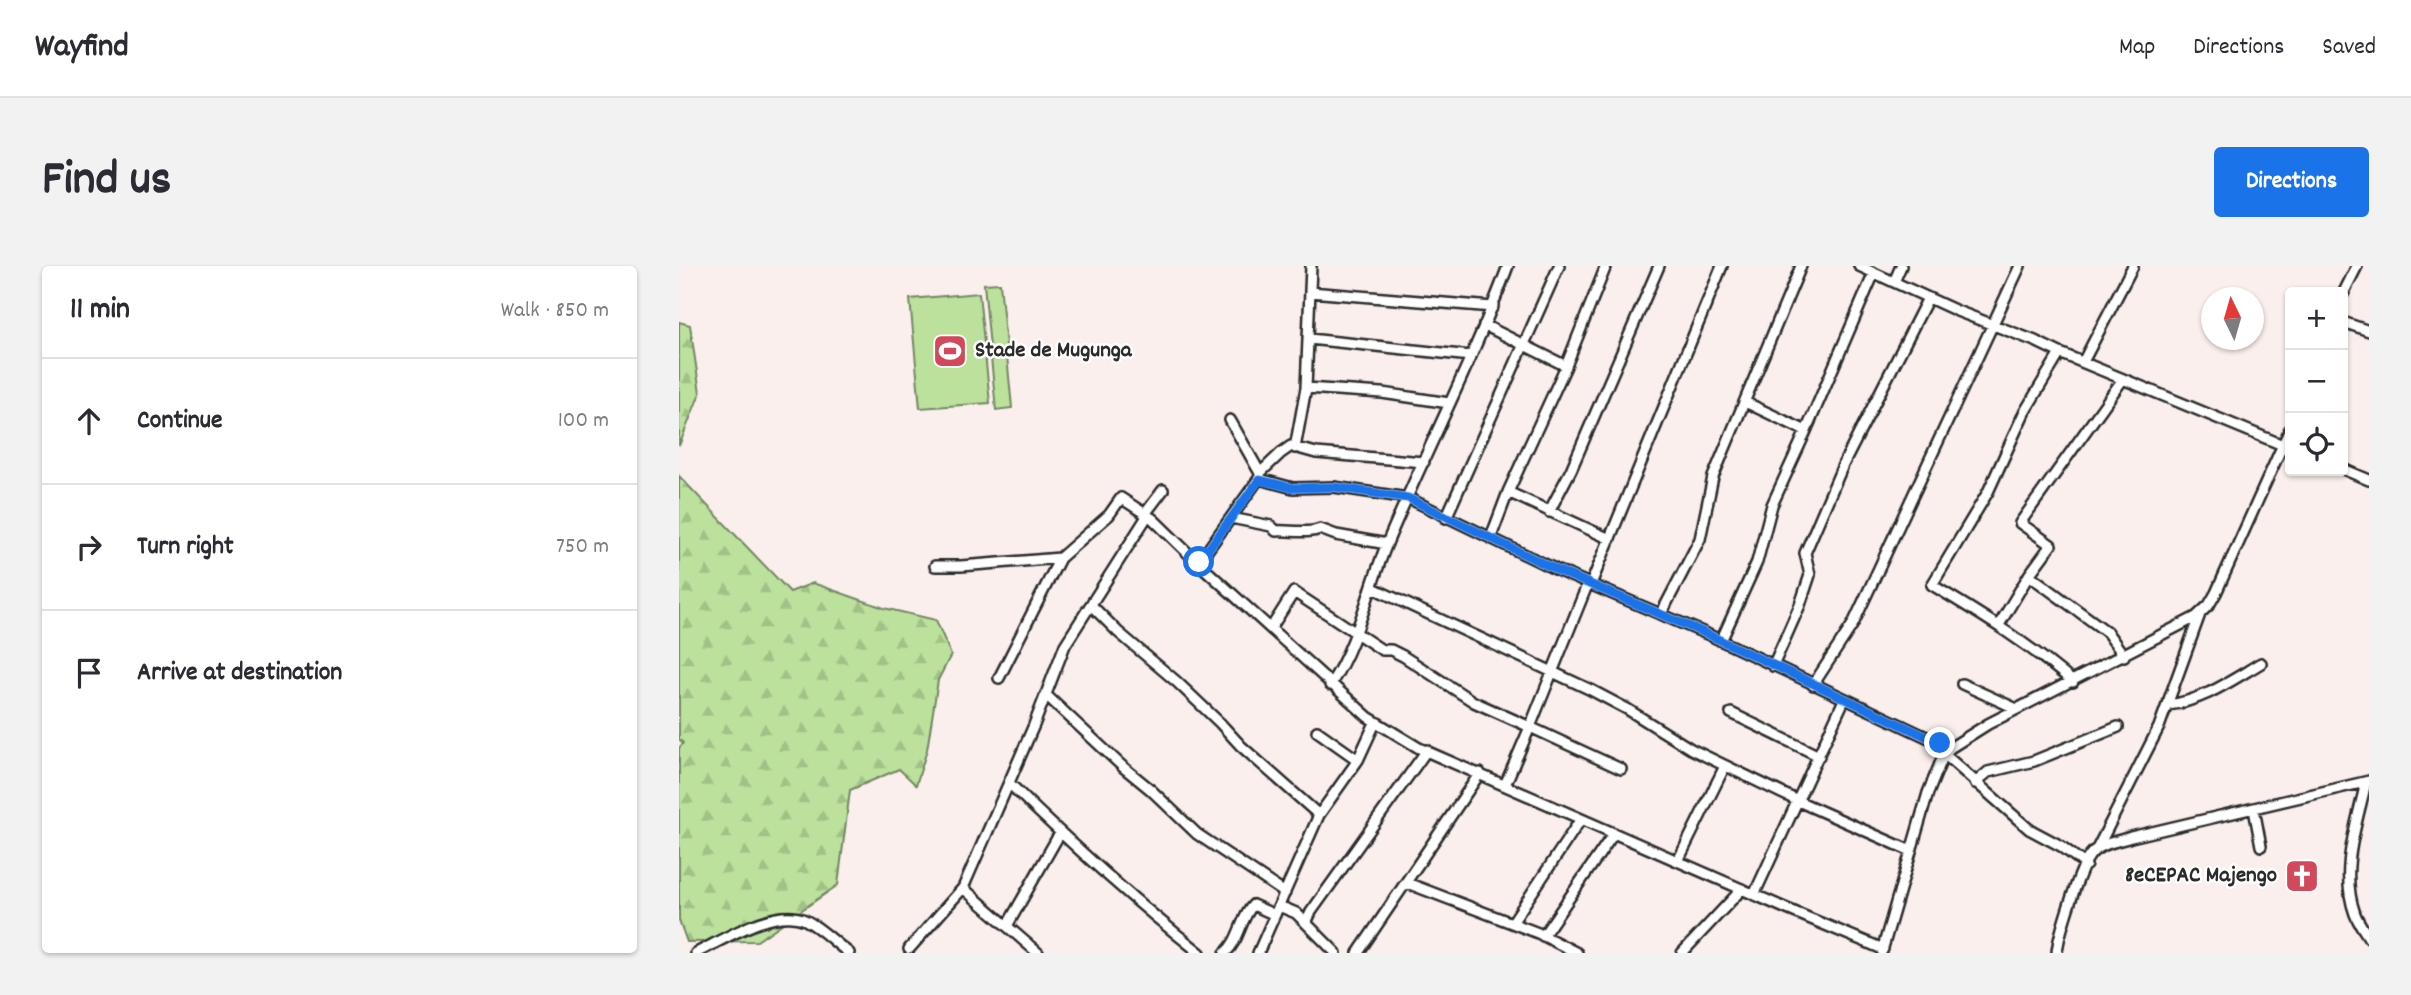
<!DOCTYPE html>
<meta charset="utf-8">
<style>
body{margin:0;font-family:Dekko,sans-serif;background:#f2f2f3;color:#2b2b33}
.controls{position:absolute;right:21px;top:21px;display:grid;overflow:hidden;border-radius:7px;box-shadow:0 2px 5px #0004}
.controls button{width:63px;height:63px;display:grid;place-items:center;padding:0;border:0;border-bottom:2px solid #e1e1e2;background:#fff;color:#2b2b33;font:35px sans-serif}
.compass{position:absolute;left:1522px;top:21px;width:63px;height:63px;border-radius:50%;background:#fff;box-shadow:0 2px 5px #0004;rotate:355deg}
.stop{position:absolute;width:21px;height:21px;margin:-16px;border:5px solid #1a73e8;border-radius:50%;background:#fff}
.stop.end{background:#1a73e8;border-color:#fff;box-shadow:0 2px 7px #0008}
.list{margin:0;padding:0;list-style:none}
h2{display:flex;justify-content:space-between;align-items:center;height:91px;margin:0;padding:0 28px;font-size:30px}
h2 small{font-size:23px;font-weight:400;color:#7c7c81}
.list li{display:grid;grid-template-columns:46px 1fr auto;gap:21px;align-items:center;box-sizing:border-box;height:126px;padding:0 28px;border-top:2px solid #e1e1e2}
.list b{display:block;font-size:26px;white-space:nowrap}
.list em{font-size:23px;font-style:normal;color:#7c7c81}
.icon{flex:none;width:38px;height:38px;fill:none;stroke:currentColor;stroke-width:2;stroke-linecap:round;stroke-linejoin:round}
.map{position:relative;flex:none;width:1690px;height:687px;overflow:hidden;border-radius:7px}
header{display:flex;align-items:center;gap:42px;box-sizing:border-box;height:98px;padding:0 35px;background:#fff;border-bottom:2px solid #e1e1e2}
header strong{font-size:33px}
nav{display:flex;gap:38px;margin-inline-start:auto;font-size:24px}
.intro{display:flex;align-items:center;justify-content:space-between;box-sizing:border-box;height:168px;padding:0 42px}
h1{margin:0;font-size:49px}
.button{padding:18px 32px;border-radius:7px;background:#1a73e8;color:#fff;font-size:24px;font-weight:700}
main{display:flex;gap:42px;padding:0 42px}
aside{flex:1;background:#fff;border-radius:7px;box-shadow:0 2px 5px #0004}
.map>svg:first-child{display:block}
.forest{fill:url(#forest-firs);stroke:#738664;stroke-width:2}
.garden{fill:#bbe19c;stroke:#738664;stroke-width:2}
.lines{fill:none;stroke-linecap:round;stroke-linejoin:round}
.minor-casing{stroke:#2b2b2b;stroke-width:14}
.minor{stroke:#fff;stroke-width:9}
.route{stroke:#1a73e8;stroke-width:9}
.labels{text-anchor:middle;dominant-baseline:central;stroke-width:5;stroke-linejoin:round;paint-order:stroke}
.poi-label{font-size:23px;font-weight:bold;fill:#2b2b2b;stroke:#fff;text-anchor:start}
</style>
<header>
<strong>Wayfind</strong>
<nav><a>Map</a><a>Directions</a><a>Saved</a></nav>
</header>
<div class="intro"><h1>Find us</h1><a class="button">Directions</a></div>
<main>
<aside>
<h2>11 min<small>Walk · 850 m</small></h2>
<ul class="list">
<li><svg class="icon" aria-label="ahead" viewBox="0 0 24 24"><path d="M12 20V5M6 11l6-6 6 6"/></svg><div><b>Continue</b></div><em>100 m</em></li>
<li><svg class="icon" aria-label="right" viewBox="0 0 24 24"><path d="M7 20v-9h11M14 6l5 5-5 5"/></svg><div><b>Turn right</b></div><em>750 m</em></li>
<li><svg class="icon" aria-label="arrive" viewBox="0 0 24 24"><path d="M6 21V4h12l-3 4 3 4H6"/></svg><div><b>Arrive at destination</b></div></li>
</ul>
</aside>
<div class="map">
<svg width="1690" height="687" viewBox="0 0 1690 687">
<defs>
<pattern id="forest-firs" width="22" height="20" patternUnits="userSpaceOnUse" patternTransform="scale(1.75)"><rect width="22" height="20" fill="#bbe19c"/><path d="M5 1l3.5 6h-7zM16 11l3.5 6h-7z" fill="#a1c187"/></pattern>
</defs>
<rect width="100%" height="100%" fill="#faefec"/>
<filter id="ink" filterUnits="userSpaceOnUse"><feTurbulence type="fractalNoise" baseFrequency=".0143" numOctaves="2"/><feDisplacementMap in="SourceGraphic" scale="14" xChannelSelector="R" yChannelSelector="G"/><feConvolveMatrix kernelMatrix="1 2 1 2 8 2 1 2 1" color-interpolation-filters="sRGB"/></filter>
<g filter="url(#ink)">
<path class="forest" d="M 0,56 L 11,59 L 21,127 L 0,180 Z
M 0,210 L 111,326 L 134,317 L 205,342 L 257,354 L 272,389 L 259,414 L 248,484 L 237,519 L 220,503 L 171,524 L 159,619 L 78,675 L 8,676 L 0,654 L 0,482 L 4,477 L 0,473 Z"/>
<path class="garden" d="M 321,17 L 333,142 L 317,144 L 305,18 Z
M 300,27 L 311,137 L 241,142 L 231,33 Z"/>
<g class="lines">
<g class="minor-casing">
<path id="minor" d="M 1180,0 L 1278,45 L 1356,75 L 1381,87 L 1611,182
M 1215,16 L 1222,0
M 631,26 L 814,41
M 1664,28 L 1678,0
M 1664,56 L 1690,65
M 805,59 L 887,100
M 630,73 L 792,90
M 1381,87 L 1345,147 L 1309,226 L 1253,319 C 1303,349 1350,378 1394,416
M 1404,96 L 1454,0
M 627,122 L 703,127 L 770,137
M 1066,136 L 1127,165
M 551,154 L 581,207
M 616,182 L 627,122 L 632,0
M 1664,203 L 1690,214
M 580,213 L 614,222 L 655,221 L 729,232 L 880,305 L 1028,368 L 1271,482
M 829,226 L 931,273
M 870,246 L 892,204 L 980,0
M 466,248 L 484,224
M 552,252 L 592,260 L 597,265 C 610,264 630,268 641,263 L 657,269 L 708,278
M 767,252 L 880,0
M 812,271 L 829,226 L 887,100 L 927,0
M 520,296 L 581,211 L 581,207 L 602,187 L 612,180 L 637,187 L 745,196
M 256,300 L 282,300 L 381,292 L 430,249 L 442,232 L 474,253 L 517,295 L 689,451 L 740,482 L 1108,643 L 1204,683
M 1350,309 L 1428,366 L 1445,390
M 909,317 L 851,461 L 942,503
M 912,318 L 1043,0
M 694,322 L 912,424 L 948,443 L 1012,483 L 1119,535 L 1232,585
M 413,340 L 439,366 L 498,416 L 541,457 L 562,480 L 640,549
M 982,348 L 1021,273 L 1034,211 L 1122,0
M 1320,359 L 1350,309 L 1372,279 L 1341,257 L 1444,113
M 592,362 L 615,326 L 703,384 L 712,384 L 724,390 L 795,436 L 851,461 L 826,519
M 1042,375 L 1078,296 L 1093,239 L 1127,165 L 1195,7
M 1094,400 L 1121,339 L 1131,309 L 1126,287 L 1164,199 L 1249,32
M 320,412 L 381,292
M 1283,418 L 1338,443
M 651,419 C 680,376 689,322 709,275 C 748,183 794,94 829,0
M 1134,419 L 1174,358 L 1341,0
M 367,429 L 444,501 L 471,523 L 518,568 L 606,627
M 1489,439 C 1524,435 1553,414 1582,397
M 1052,447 L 1140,490
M 638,465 L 679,494
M 1265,488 L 1350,563 L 1382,580 L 1407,599
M 1687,516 C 1678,558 1660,604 1676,648 C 1679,656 1685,664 1690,672
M 330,517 C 391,577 454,634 521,687
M 1296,517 L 1309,506 L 1355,495 L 1439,461
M 1575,543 L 1582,580
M 1418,583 L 1480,461 L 1521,348
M 999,595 L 1046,500
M 728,617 L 859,667 L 898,687
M 284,622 L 359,687
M 1075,629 L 1165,434
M 600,640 L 617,647 L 657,687
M 627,657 L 632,646 L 748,484
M 833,657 L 902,553
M 328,660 L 381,567
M 864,670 L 935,567
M 230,683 L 284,622 L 355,459 L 386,379 L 469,249
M 1203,685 L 1249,527 L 1265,488 L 1271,482 L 1309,458 L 1517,351 L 1530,339 L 1537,327 L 1611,163
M 17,687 C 44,674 96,640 126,654 C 141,661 156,677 170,687
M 546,687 C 561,674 561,653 574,639 L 596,649
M 579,687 L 640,549 L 679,494 L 696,457
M 679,687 L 801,507
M 1003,687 L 1063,623
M 1378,687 C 1379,670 1401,600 1412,588 C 1420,578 1440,575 1452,571 L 1690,515"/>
</g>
<use href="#minor" class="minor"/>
</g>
</g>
<g class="lines" filter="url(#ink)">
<path class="route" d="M 520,296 L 580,214 L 614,222 L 655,221 L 729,232 L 880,305 L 1028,368 L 1261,477"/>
</g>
<defs>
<g id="stadium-square" transform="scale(1.75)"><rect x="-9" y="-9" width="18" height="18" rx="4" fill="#d1495b" stroke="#fff"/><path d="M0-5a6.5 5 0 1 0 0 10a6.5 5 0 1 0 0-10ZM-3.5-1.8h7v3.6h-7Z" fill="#fff"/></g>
<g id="church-square" transform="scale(1.75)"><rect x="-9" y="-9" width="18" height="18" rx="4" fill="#d1495b" stroke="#fff"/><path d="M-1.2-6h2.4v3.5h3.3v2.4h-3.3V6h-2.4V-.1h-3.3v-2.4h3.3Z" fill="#fff"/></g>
</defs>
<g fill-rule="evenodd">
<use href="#stadium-square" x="271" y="85"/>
<use href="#church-square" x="1623" y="610"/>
</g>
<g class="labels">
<g class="poi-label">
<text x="296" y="85">Stade de Mugunga</text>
<text x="1598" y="610" text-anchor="end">8eCEPAC Majengo</text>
</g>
</g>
</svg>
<div class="controls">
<button>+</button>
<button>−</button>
<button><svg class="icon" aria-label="locate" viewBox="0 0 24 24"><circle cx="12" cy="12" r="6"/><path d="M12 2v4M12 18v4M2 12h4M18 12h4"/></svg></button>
</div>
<svg class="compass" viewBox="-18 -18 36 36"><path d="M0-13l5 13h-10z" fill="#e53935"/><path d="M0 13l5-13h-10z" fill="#7c7c81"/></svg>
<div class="stop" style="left:520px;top:296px"></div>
<div class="stop end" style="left:1261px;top:477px"></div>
</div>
</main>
